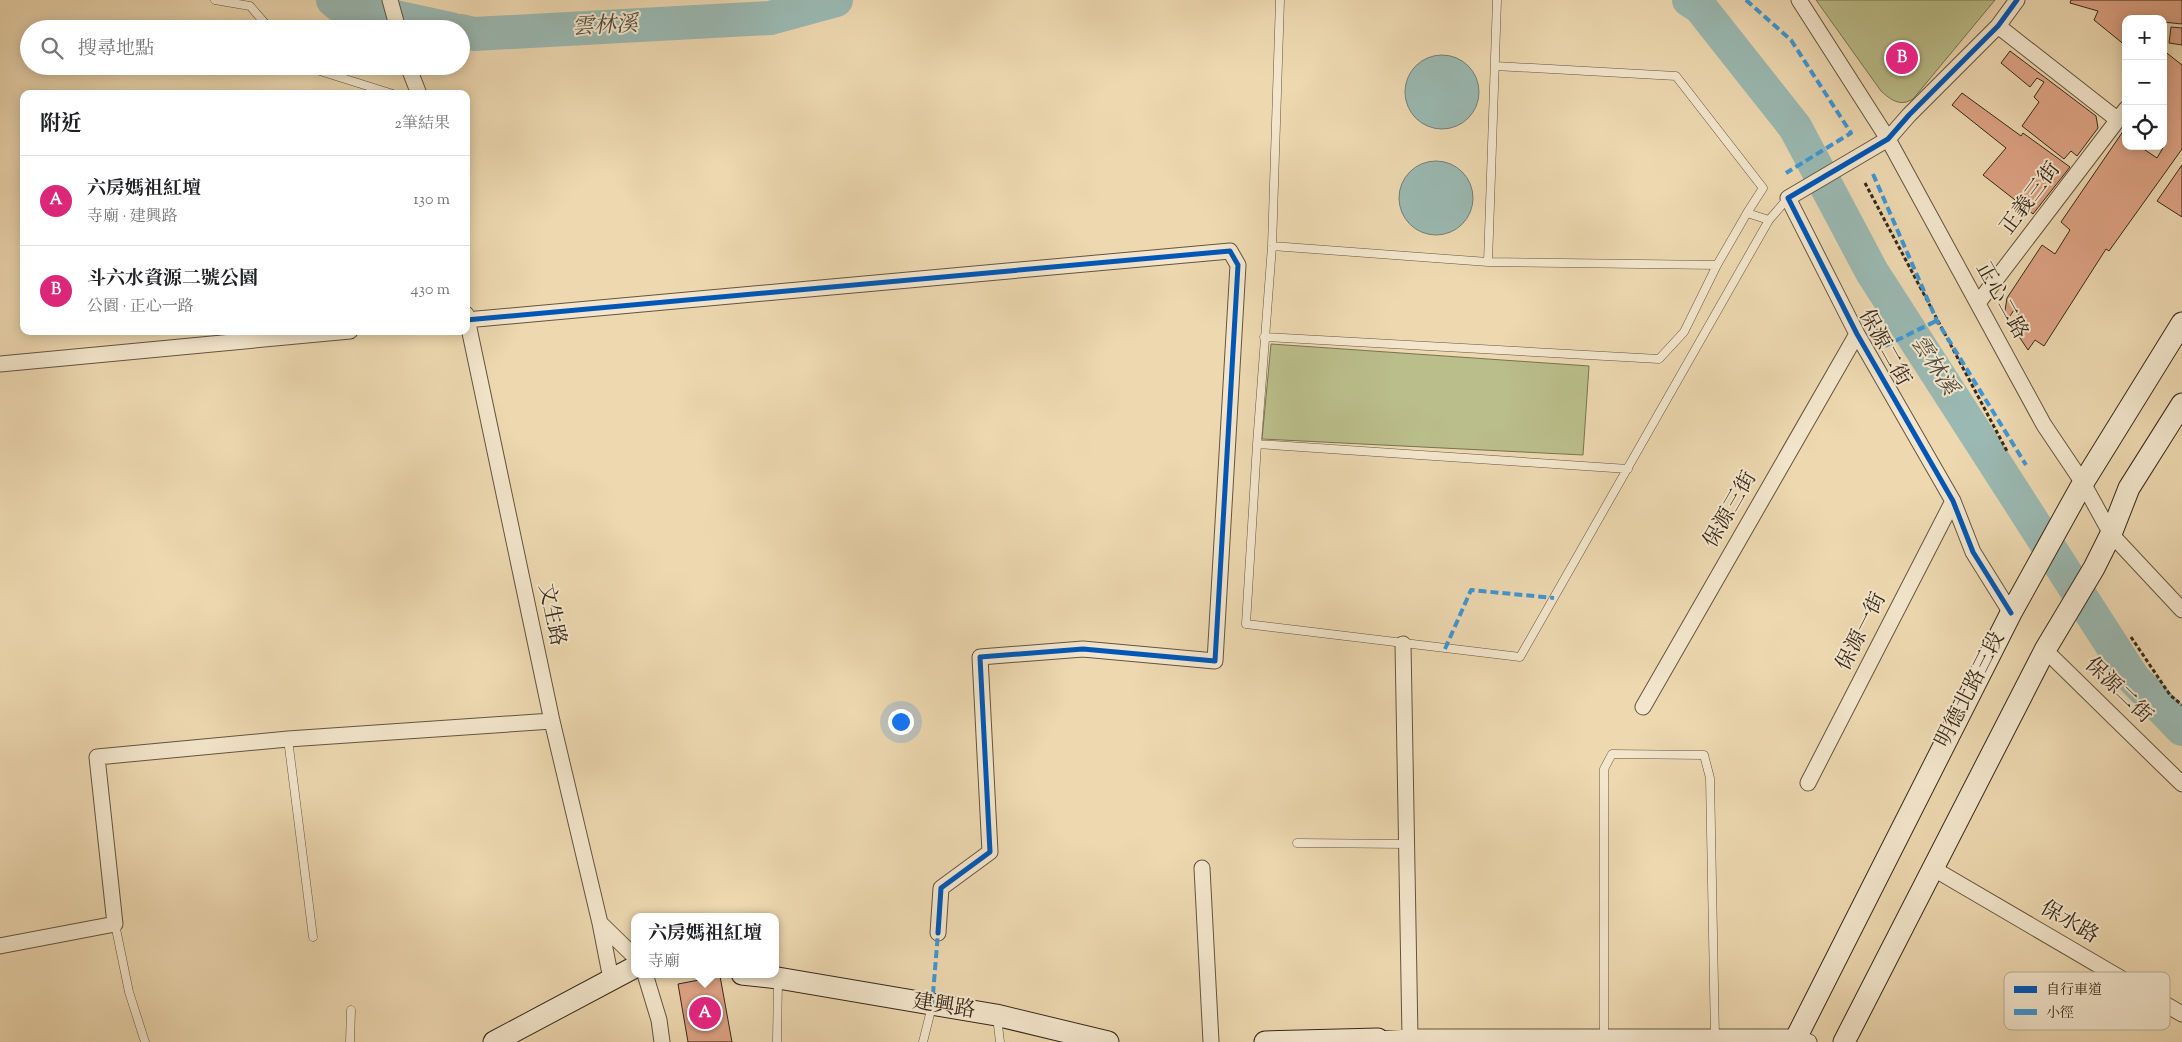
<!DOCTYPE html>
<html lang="zh-TW">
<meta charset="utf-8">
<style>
body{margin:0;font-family:"Sorts Mill Goudy","Noto Serif TC",serif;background:#f6f6f6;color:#202124}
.controls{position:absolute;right:15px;top:15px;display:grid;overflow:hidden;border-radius:10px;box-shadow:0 2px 12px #0003}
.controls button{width:45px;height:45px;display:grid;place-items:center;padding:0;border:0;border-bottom:1px solid #e0e0e0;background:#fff;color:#202124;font:25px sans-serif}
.you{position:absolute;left:900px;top:721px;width:18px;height:18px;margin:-12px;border:4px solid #fff;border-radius:50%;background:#1a73e8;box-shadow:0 0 0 8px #1a73e833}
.badge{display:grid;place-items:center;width:32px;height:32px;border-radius:50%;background:#db2777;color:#fff;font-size:16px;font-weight:700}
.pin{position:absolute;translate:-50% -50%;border:2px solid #fff;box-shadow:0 1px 5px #0006}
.popup{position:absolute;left:631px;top:913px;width:148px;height:65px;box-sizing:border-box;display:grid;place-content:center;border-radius:10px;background:#fff;filter:drop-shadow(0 1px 4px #0005);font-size:16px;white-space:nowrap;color:#757577}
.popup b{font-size:19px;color:#202124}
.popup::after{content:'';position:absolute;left:50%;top:100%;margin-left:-10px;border:10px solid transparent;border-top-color:#fff}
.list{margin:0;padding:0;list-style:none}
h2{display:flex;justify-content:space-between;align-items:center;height:65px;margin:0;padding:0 20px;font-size:21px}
h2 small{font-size:16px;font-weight:400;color:#757577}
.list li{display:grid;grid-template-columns:32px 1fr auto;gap:15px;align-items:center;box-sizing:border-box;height:90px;padding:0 20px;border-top:1px solid #e0e0e0}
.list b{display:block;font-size:19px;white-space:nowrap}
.list p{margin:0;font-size:16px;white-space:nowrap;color:#757577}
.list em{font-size:16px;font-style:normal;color:#757577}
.icon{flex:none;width:28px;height:28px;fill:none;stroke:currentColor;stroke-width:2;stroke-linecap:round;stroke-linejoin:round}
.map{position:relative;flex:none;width:2182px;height:1042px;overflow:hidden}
.search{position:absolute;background:#fff;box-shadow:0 2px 12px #0003;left:20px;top:20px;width:450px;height:55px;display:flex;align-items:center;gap:12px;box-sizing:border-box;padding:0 18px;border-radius:28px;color:#757577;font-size:19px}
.panel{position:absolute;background:#fff;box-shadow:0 2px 12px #0003;left:20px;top:90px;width:450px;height:245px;border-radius:10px}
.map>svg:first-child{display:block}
.green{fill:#babe8a;stroke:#787352}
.water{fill:#9ab9b2;stroke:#727f76}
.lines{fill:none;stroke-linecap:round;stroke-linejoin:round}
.river{stroke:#9ab9b2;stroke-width:34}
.building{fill:#dda384;stroke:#37281b}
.lane-casing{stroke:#645440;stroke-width:9}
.street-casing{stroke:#645440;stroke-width:17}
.secondary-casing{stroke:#37281b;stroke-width:23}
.path{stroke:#37281b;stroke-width:3;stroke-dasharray:4 2.5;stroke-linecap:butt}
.lane{stroke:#f3e6cc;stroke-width:8}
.street{stroke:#f3e6cc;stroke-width:15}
.secondary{stroke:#f3e6cc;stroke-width:21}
.quiet{stroke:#3e96d4;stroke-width:4;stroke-dasharray:8 4;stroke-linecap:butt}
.cycleway-casing{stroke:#f3e6cc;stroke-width:8}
.cycleway{stroke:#0057b8;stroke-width:5}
.labels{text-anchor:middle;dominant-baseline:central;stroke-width:4;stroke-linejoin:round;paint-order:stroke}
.street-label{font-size:21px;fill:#37281b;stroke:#f3e6cc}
.water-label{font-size:22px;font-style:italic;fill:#504c41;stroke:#f3e6cc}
.key{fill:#f3e6cc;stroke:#bbad97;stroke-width:1}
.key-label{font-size:14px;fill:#37281b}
</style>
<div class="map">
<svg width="2182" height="1042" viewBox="0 0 2182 1042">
<rect width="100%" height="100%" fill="#edd8b0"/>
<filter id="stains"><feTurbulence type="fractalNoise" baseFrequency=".004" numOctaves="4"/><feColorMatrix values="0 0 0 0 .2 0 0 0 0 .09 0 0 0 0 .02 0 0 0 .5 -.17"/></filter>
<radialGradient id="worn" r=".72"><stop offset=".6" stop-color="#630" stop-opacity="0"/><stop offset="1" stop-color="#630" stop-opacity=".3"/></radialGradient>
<path class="green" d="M 1816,0 L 1995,0 L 1913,99 C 1900,107 1891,100 1881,91 Z
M 1271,344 L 1589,366 L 1583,455 L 1262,439 Z"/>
<path class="water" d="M1405 92a37 37 0 1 1 74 0a37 37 0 1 1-74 0Z
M1399 198a37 37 0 1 1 74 0a37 37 0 1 1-74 0Z"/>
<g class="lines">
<path class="river" d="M 333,0 L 339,5 L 451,29
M 1689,0 L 1700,7 L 1795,127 L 1872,272 L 2133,678 L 2182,729
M 461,31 L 474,34 L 770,18 L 836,0"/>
</g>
<path class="building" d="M 2071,0 L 2182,0 L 2182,24 L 2163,22 L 2163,19 L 2126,19 L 2126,46 L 2094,20 L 2098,11 L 2070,3 Z
M 2171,27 L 2182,28 L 2182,45 L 2169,43 Z
M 2163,50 L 2182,65 L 2182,149 L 2109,251 L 2106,249 L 2044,346 L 2035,340 L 2028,350 L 2010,323 L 2012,322 L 2021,326 L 2023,319 L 2014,310 L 2008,319 L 2004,317 L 2007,298 L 2042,245 L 2055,254 L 2070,230 L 2061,222 L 2126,127 L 2126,146 L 2139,146 L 2157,158 L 2164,146 Z
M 2010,51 L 2096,116 L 2098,128 L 2077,156 L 2071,151 L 2064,159 L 2022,126 L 2039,102 L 2034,97 L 2044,82 L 2037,78 L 2030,87 L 2001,63 Z
M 1962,93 L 2021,136 L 2023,133 L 2070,167 L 2033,214 L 1983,175 L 2006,148 L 1952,105 Z
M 2182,165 L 2182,217 L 2157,201 Z
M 720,976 L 732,1042 L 688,1042 L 678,984 Z"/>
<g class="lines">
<g class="lane-casing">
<path id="lane" d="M 215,0 L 250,6 L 270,29
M 1497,0 L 1488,262 L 1717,265
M 304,66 L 393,94
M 1495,66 L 1676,76 L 1763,188 L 1747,213
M 1272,246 L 1488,262
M 1264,337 L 1659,359 L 1684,332 L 1717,265 L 1747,213 L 1769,220
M 1257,444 L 1272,246 L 1280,0
M 1628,469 L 1257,444 L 1246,624 L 1520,657 L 1769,220 L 1788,198
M 288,739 L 313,937
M 1297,843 L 1407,844
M 115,924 L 129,992 L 145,1042
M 997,1017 L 1000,1042
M 1604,1037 L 1604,769 L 1612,754 L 1704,755 L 1710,778 L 1715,1038
M 350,1042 L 351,1010
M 777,1042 L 778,979
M 923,1042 L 932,1006"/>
</g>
<g class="street-casing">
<path id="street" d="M 390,0 L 398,29
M 1799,0 L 1888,139 L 2044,425 L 2083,483 L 2111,534 L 2182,610
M 1998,26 L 2118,120
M 408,66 L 419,94
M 1978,303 L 2126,109
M 466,314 L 552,721 L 600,923 L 611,979
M 466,320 L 1230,251 L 1238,265 L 1215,661 L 1083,649 L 980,657 L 990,852 L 941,888 L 938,933
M 0,364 L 350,331
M 2011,613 L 1973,552 L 1953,501 L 1857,334 L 1788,198 L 1888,139 L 1909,115 L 1998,26 L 2017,0
M 1403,644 L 1410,1037
M 2045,650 L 2182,784
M 1643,707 L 1857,334
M 1808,783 L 1953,501
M 1202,868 L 1211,1042
M 1934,869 L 2182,1014
M 600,923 L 635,957
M 0,946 L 115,924 L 97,757 L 288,739 L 552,721
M 645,974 L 659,1020 L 662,1042
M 1378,1039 L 1410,1037 L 1797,1037 L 1809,1042"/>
</g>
<g class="secondary-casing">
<path id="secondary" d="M 742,974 L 778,978 L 996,1015 L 1108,1042
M 494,1042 L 635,967
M 1265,1042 L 1378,1039 L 1379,1042
M 1794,1042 L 2011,613 L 2083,483 L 2182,323
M 1844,1042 L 2045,650 L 2094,568 L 2111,534 L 2129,488 L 2182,404"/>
</g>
<path class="path" d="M 1865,183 L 2008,453
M 1869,316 L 1881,339
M 2131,637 L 2170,695 L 2182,705
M 2099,673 L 2107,685"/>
<use href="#lane" class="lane"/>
<use href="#street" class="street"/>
<use href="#secondary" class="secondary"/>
<path class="quiet" d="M 1746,0 L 1791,40 L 1851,133 L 1786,173
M 1873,174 L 1937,321 L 2026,465
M 1885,346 L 1938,320
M 1445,649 L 1471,590 L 1554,598
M 932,1006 L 938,933"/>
<g class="cycleway-casing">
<path id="cycleway" d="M 466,320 L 1230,251 L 1238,265 L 1215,661 L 1083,649 L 980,657 L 990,852 L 941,888 L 938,933
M 2011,613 L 1973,552 L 1953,501 L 1857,334 L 1788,198 L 1888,139 L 1909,115 L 1998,26 L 2017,0"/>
</g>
<use href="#cycleway" class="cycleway"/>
</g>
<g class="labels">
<g class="street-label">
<text transform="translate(2031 199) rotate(-53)">正義三街</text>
<text transform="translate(2001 301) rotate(61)">正心二路</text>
<text transform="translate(1884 348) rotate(61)">保源二街</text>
<text transform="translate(1731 510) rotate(-60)">保源三街</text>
<text transform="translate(551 615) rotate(78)">文生路</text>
<text transform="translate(1862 632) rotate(-63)">保源一街</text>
<text transform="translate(1971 690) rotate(-63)">明德北路三段</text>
<text transform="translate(2118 691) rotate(44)">保源二街</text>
<text transform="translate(2069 923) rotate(30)">保水路</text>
<text transform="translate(944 1007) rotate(9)">建興路</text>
</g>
<g class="water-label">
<text transform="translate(605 27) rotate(-3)">雲林溪</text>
<text transform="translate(1933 366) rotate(57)">雲林溪</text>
</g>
</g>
<rect x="2004" y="972" width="166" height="58" rx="8" class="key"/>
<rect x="2014" y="986" width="23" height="7" fill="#0057b8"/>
<rect x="2014" y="1009" width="23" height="6" fill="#3e96d4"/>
<g class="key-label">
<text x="2046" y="994">自行車道</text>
<text x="2046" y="1017">小徑</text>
</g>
<rect width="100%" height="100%" filter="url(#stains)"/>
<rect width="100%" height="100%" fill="url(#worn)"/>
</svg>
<div class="controls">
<button>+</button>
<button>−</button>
<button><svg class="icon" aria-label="locate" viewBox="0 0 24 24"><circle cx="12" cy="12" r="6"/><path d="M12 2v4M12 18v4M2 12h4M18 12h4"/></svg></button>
</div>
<div class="you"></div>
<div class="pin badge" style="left:705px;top:1013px">A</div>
<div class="popup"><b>六房媽祖紅壇</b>寺廟</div>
<div class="pin badge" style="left:1902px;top:58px">B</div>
<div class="search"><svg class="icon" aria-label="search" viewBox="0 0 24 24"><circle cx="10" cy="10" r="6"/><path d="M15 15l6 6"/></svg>搜尋地點</div>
<section class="panel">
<h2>附近<small>2筆結果</small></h2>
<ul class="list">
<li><span class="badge">A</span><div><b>六房媽祖紅壇</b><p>寺廟 · 建興路</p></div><em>130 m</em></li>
<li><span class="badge">B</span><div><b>斗六水資源二號公園</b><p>公園 · 正心一路</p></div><em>430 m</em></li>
</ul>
</section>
</div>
